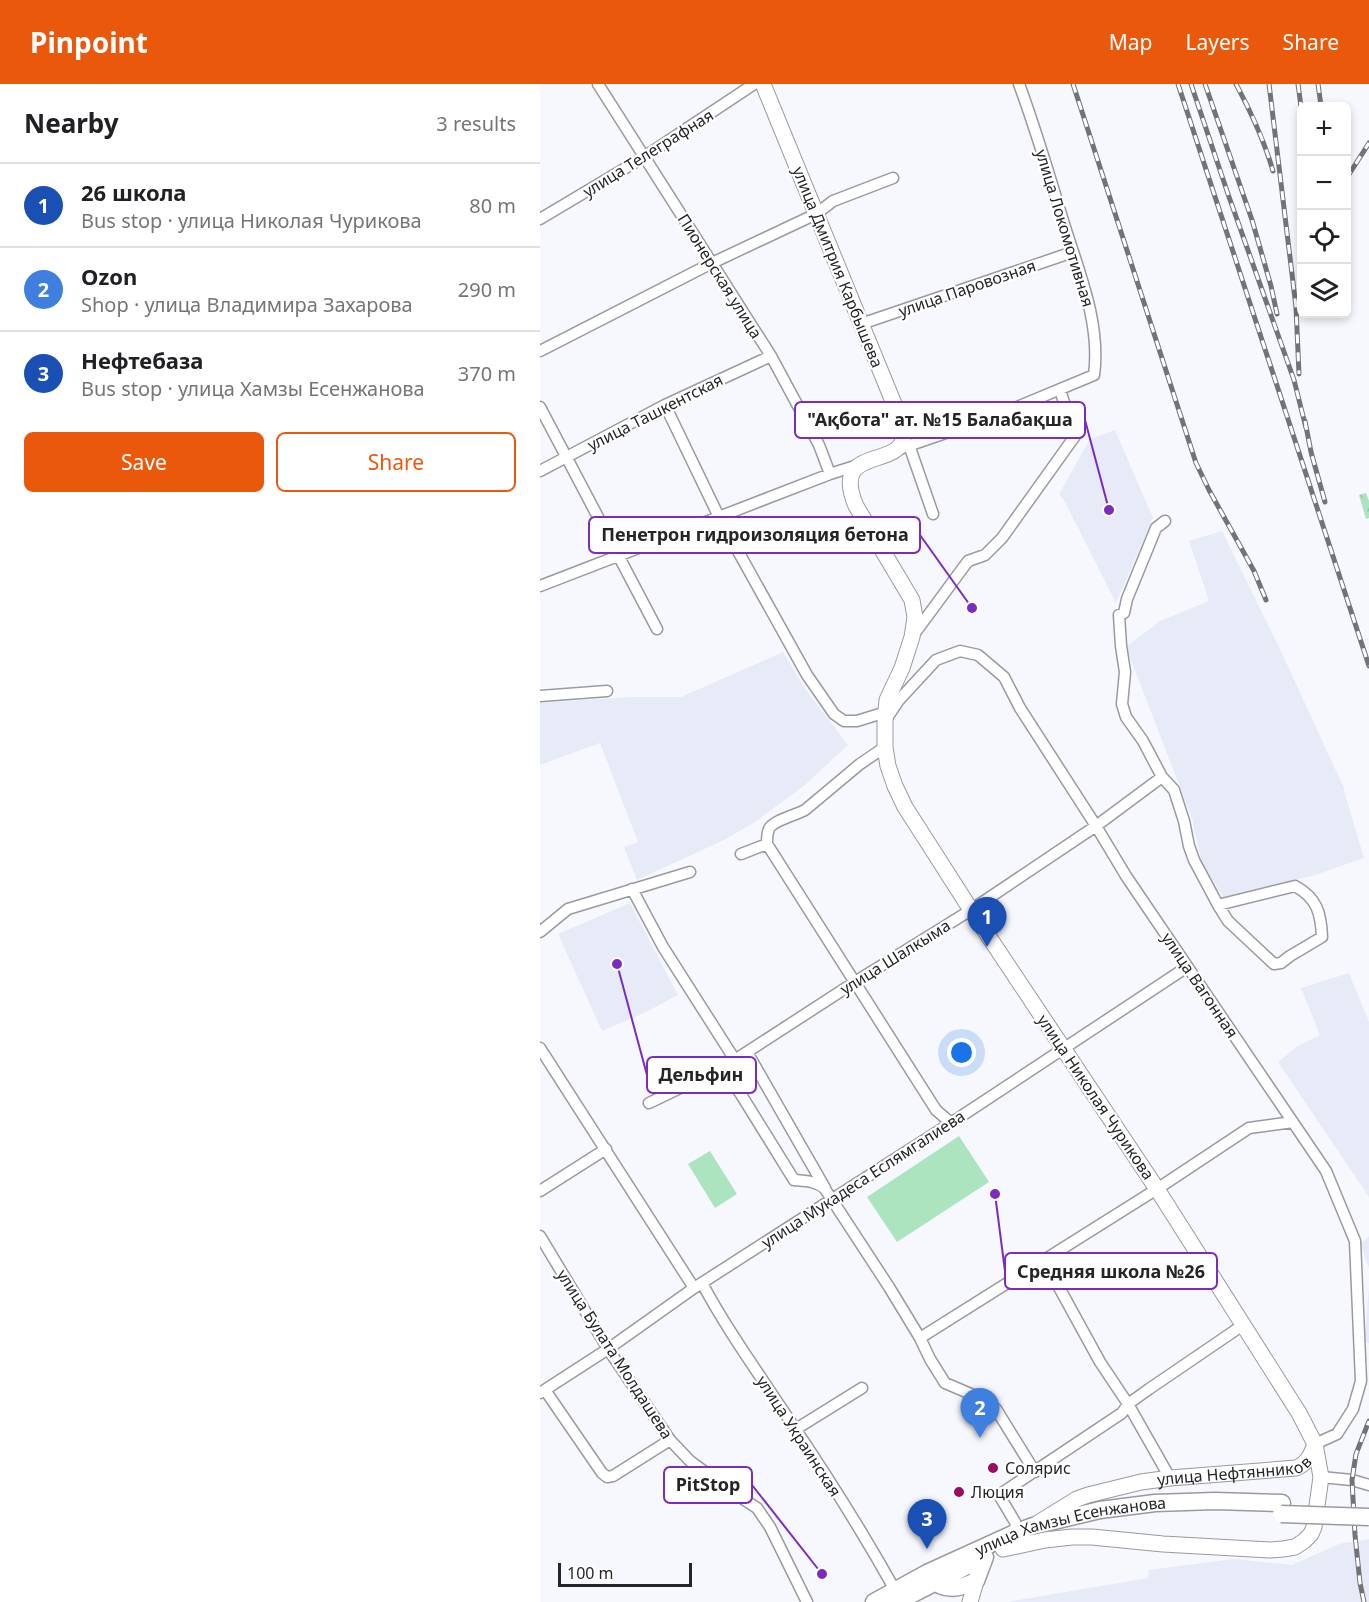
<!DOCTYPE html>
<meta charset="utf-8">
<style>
body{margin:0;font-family:"Noto Sans",sans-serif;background:#f6f6f6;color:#202124}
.controls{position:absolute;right:18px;top:18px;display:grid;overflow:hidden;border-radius:9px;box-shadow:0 3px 9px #0003}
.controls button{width:54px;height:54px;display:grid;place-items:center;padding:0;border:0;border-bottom:2px solid #e0e0e0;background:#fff;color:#202124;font:30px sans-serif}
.scale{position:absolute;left:18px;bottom:15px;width:134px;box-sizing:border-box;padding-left:6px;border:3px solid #242527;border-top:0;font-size:16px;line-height:21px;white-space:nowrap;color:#242527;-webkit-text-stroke:4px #fff;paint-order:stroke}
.you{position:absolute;left:422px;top:969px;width:21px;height:21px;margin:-15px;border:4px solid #fff;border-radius:50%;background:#1a73e8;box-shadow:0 0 0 9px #1a73e833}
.badge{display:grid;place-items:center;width:39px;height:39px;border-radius:50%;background:#ea580c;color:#fff;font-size:20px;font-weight:700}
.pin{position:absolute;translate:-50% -50px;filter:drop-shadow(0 2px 3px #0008)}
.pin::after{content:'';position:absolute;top:32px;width:21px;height:18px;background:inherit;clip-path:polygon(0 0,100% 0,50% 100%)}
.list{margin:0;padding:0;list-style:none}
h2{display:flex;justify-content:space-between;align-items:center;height:78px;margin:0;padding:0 24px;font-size:26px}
h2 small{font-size:20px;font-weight:400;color:#757577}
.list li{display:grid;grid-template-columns:39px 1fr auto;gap:18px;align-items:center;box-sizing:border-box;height:84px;padding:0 24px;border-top:2px solid #e0e0e0}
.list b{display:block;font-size:22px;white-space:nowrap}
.list p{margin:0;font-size:20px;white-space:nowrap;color:#757577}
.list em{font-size:20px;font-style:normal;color:#757577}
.actions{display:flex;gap:12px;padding:18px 24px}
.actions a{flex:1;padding:14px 0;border:2px solid #ea580c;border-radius:9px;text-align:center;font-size:21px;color:#ea580c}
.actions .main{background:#ea580c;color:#fff}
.icon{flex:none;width:33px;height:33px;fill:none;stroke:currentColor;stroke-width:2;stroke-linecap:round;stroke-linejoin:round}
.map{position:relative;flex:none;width:829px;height:1518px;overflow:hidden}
header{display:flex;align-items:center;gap:36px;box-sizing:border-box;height:84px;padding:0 30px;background:#ea580c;color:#fff}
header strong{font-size:28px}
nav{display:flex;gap:33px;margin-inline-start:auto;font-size:21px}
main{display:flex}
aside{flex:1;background:#fff}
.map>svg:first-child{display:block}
.built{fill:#e7ebf8}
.forest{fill:url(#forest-crowns)}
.garden{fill:#ace4c0}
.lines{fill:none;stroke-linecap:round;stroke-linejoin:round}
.street-casing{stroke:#999aa0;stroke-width:13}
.secondary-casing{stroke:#999aa0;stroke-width:17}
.primary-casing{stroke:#999aa0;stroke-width:19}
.street{stroke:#fff;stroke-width:10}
.secondary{stroke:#fff;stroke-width:15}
.primary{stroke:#fff;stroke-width:16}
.rail-casing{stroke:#727377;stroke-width:5}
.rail{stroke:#fff;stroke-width:3;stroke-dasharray:9;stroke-linecap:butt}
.primary-bridge-casing{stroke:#999aa0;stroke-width:19;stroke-linecap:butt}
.primary-bridge{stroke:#fff;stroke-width:16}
.poi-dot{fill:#980e62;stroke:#fff;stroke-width:2}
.labels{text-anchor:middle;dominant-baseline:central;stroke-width:4.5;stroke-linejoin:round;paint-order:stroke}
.street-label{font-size:16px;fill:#242527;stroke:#fff}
.poi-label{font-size:16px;fill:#242527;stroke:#fff;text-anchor:start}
.leader{fill:none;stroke:#7b2cbf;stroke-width:2}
.callout-dot{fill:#7b2cbf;stroke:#fff;stroke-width:2}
.callout{fill:#fff;stroke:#7b2cbf;stroke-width:2}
.callout-label{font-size:18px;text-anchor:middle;font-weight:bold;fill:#242527}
</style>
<header>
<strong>Pinpoint</strong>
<nav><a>Map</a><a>Layers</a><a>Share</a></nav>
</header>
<main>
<aside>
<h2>Nearby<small>3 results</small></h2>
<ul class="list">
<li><span class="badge" style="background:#1a4fb4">1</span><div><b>26 школа</b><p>Bus stop · улица Николая Чурикова</p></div><em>80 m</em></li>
<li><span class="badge" style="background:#3f7fe0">2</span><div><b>Ozon</b><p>Shop · улица Владимира Захарова</p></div><em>290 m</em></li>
<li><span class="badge" style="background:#1a4fb4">3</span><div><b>Нефтебаза</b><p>Bus stop · улица Хамзы Есенжанова</p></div><em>370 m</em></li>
</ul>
<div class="actions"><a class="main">Save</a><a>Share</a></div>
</aside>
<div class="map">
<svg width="829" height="1518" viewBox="0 0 829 1518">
<defs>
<pattern id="forest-crowns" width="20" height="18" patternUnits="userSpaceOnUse" patternTransform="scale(1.5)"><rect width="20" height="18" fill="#ace4c0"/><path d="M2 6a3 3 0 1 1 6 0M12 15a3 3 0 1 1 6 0" fill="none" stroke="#94c3a5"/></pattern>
</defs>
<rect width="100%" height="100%" fill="#f6f8fe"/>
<path class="built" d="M 575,346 L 613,434 L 576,519 L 525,418 L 519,410 L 550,355 Z
M 682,447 L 739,563 L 804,704 L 804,707 L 824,774 L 772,792 L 684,814 L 663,781 L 654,746 L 653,737 L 586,563 L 620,537 L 669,517 L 649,457 Z
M 243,568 L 266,606 L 308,661 L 265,701 L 215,738 L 184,756 L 97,796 L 84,763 L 98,758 L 60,659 L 0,681 L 0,619 L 92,613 L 141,613 Z
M 90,819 L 138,911 L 104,929 L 62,947 L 18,850 Z
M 809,889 L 829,938 L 829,1113 L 738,978 L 757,962 L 780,951 L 761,904 Z
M 829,1152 L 829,1184 L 820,1160 Z
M 829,1203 L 829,1259 L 824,1258 Z
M 829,1455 L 829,1518 L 467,1518 L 608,1494 L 609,1486 L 694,1475 L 752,1481 L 799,1460 Z"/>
<path class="forest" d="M 826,409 L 829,417 L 829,434 L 826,435 L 819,411 Z"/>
<path class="garden" d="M 419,1052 L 449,1098 L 357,1158 L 327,1113 Z
M 170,1067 L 197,1110 L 175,1124 L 148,1080 Z"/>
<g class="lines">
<g class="street-casing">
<path id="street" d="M 58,0 L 231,272 L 279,361 L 290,390
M 0,135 L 104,73 L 214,0
M 321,240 L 533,168
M 0,267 L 172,179 L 276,130 L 293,117 L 353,94
M 125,321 L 179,433 L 267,591 L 294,630 L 304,637 L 317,637 L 346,628
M 0,323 L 117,545
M 369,361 L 393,430
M 356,366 L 458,331 L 554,291 C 561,240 539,188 524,140 C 510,93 496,46 479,0
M 0,387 L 125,321 L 231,272
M 625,437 L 616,444 L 587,515 L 584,529 L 579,531 L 581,562 L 585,588 L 582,620 L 586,633 L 603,657 L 622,693 L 634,706 L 644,737 L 649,762 L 654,776 L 678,821 L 688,837 L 734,880 L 741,879 L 750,872 L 782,853 C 781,829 777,814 755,802 L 678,821
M 0,502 L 290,390 L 318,381
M 375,549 L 428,477 L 445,471 L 462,454 L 535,352 L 520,306
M 0,612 L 67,607
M 347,634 L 359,616 L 396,576 L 420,567 L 438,571 L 464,593 L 480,624 L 556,742 L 586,792 L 786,1087 L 815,1157 L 821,1297 L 813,1325 L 797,1350 L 775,1360
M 227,760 L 396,1026 L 411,1039
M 201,770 L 227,760 C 227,755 227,749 229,745 C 232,737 256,731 265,726 L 320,680 L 345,663
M 92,805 L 123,863 L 195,976
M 0,848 L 28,825 L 150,788
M 0,964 L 154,1204
M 207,968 L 285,1104
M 184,983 L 254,1096 C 265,1097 277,1097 285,1105 L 349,1203 L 380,1254 L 390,1275 L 405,1299 L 445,1316 L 456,1325 L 495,1388
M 109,1019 L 184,983 L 315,898 L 431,826 L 556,742 L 622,693
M 0,1107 L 66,1065
M 0,1152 L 68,1265 L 130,1356 L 150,1377 L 194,1409 L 217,1424 L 230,1443 L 267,1518
M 504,1176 L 560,1278 L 588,1320 L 630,1394
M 162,1199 C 187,1246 219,1290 248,1334 C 286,1390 322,1447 355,1506
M 380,1254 L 617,1105 L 709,1044 L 753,1038
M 5,1306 L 62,1389 L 67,1393 L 73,1392 L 130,1356
M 0,1309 L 68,1265 L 154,1204 L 411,1039 L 647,883
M 256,1345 L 322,1304
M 781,1393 L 812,1396 L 829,1401
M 477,1448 L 475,1438 L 459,1411 L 582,1329 L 588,1320 L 609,1305 L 703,1241"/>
</g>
<g class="secondary-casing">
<g id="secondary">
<path d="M 223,0 L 359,332 C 361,340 365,348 363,356 C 354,384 291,363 316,422 L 372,516 L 375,533 L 372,553 L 362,584 L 347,616 L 345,637 L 345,663 L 348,682 L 355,702 L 365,723 L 431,826 L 617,1105 L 759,1329 L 775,1360 L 781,1393 L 774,1443 L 771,1450 L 764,1457 L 755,1463 L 743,1465 L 730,1466 L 623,1460 L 552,1453 L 532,1453 L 505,1456 L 463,1465"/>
<path id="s1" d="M 498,1439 L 537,1415 L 548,1411 L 601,1398 L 630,1394 L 756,1384 C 768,1379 771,1371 775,1360"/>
<path d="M 430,1518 L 436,1497"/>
</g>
</g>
<g class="primary-casing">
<g id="primary">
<path d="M 391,1494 C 404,1509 421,1504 436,1497 L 445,1473"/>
<path id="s2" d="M 334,1518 L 387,1489 L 477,1448 L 493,1442 L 560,1426 L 615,1419 L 675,1417 L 742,1419"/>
<path d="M 357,1518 L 439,1476"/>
</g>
</g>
<use href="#street" class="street"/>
<use href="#secondary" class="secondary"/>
<use href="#primary" class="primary"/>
<g class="rail-casing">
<path id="rail" d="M 533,0 L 656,379 L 669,406 L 714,487 L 726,516
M 638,0 L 829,582
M 651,0 L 688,110 L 754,296 L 766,344
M 665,0 L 712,136 L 731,202 L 737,230
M 696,0 C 711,28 724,56 733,87
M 729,0 L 756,223 L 759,290
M 758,0 L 762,30
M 778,0 L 781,22
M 806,95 L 829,59
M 765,337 L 771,368 L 785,418
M 824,1518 L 820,1499 L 815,1451 L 812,1396 L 816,1370 L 829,1337"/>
</g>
<use href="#rail" class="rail"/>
<g class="primary-bridge-casing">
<path id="primary-bridge" d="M 741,1430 L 829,1433"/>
</g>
<use href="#primary-bridge" class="primary-bridge"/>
</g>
<g class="poi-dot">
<circle cx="453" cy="1384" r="6"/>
<circle cx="419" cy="1408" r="6"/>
</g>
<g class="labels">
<g class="street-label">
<text transform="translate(108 69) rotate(-32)">улица Телеграфная</text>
<text transform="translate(525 144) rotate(73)">улица Локомотивная</text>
<text transform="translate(298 183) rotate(68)">улица Дмитрия Карбышева</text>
<text transform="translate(180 192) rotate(58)">Пионерская улица</text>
<text transform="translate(427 204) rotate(-19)">улица Паровозная</text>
<text transform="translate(115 328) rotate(-27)">улица Ташкентская</text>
<text transform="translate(355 873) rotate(-32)">улица Шалкыма</text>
<text transform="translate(660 901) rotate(56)">улица Вагонная</text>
<text transform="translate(556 1013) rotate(56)">улица Николая Чурикова</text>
<text transform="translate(323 1095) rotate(-33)">улица Мукадеса Еслямгалиева</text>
<text transform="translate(75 1270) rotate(57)">улица Булата Молдашева</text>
<text transform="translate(259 1352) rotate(57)">улица Украинская</text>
<text stroke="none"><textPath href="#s1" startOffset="206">улица Нефтянников</textPath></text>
<text stroke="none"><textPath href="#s2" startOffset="213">улица Хамзы Есенжанова</textPath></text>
</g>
<g class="poi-label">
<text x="465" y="1384">Солярис</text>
<text x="431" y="1408">Люция</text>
</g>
</g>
<path class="leader" d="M569 426L545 336M432 524L380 451M77 880L107 991M455 1110L465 1187M282 1490L212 1401"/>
<g class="callout-dot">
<circle cx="569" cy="426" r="6"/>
<circle cx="432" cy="524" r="6"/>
<circle cx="77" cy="880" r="6"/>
<circle cx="455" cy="1110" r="6"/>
<circle cx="282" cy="1490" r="6"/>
</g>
<g class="callout">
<rect x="255" y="318" width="290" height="36" rx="6"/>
<rect x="49" y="433" width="331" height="36" rx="6"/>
<rect x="107" y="973" width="109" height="36" rx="6"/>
<rect x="465" y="1169" width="212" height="36" rx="6"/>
<rect x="124" y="1383" width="88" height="36" rx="6"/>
</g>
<g class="callout-label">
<text x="400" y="342">"Ақбота" ат. №15 Балабақша</text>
<text x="215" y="457">Пенетрон гидроизоляция бетона</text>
<text x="161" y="997">Дельфин</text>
<text x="571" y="1194">Средняя школа №26</text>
<text x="168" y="1407">PitStop</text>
</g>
</svg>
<div class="controls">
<button>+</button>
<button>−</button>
<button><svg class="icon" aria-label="locate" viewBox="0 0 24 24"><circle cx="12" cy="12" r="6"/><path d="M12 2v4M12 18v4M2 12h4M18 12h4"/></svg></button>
<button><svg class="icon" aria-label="layers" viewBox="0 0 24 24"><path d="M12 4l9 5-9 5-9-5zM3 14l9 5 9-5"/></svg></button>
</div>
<div class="scale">100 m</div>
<div class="you"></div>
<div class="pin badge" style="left:447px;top:863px;background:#1a4fb4">1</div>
<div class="pin badge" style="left:440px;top:1354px;background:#3f7fe0">2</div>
<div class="pin badge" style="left:387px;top:1465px;background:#1a4fb4">3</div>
</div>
</main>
